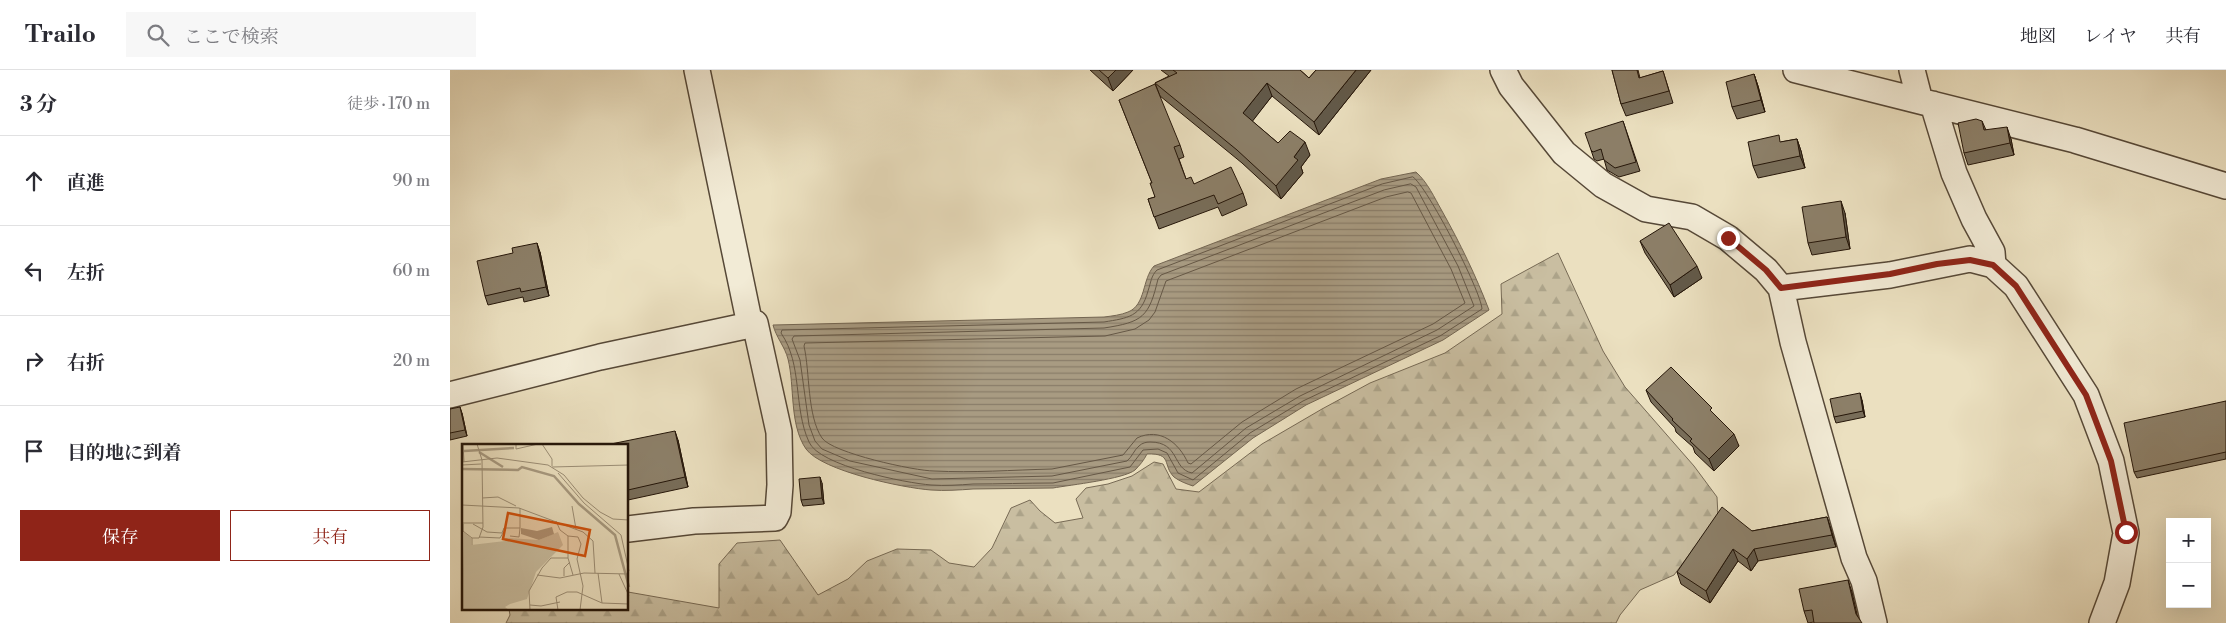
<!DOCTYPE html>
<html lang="ja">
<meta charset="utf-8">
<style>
body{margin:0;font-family:"Libre Bodoni","Noto Serif JP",serif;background:#f7f7f7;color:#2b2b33}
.controls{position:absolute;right:15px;bottom:15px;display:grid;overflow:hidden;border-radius:0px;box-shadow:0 5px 20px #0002}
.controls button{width:45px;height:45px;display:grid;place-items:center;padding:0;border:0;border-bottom:1px solid #e1e1e2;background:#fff;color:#2b2b33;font:25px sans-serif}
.stop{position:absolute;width:15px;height:15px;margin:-11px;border:4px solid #8f2418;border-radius:50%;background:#fff}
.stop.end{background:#8f2418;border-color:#fff;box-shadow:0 1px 5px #0008}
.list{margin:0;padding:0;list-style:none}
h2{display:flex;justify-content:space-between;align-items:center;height:65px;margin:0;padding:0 20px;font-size:21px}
h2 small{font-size:16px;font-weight:400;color:#7c7c81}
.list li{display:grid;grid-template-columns:32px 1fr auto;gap:15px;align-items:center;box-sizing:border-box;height:90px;padding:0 20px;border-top:1px solid #e1e1e2}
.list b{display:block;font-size:19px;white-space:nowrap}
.list em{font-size:16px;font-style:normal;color:#7c7c81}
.actions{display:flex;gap:10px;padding:15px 20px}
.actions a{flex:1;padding:11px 0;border:1px solid #8f2418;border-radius:0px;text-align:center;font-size:18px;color:#8f2418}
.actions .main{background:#8f2418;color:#fff}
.icon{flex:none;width:28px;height:28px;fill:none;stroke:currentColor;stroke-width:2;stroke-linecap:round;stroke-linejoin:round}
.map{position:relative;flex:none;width:1776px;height:553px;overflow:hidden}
header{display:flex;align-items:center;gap:30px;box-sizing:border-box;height:70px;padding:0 25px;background:#fff;border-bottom:1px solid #e1e1e2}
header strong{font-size:24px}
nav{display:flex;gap:28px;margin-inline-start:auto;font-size:18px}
.search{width:350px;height:45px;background:#f7f7f7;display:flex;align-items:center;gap:12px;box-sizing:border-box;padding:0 18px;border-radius:0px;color:#7c7c81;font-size:19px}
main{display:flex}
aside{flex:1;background:#fff}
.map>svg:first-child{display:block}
.forest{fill:url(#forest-firs);stroke:#776a55}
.water{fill:url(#water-rules);stroke:#746652}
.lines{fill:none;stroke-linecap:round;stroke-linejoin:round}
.shore{stroke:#665846;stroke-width:1}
.minor-casing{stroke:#564837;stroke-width:28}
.minor{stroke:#f2ebd6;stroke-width:25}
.wall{fill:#786d59;stroke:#251609}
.shaded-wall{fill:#625949;stroke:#251609}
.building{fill:#8c7f68;stroke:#251609}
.route{stroke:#8f2418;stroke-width:6}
.inset-river{fill:none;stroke:#a89b82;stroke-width:2.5}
.inset-road{fill:none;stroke:#9c8f77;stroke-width:1}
.view{fill:#d4520c;fill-opacity:0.15;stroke:#d4520c;stroke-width:2.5}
.inset-edge{fill:none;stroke:#251609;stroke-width:2.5}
</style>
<header>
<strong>Trailo</strong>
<div class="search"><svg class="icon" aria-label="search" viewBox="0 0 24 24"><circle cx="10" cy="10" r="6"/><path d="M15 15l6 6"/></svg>ここで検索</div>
<nav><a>地図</a><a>レイヤ</a><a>共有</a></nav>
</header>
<main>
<aside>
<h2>3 分<small>徒歩 · 170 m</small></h2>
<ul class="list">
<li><svg class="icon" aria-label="ahead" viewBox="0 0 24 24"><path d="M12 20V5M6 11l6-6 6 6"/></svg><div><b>直進</b></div><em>90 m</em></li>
<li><svg class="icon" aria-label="left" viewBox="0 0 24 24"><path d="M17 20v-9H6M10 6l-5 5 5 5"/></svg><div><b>左折</b></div><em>60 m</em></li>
<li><svg class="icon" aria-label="right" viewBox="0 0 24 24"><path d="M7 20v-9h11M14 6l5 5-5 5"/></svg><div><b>右折</b></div><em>20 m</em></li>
<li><svg class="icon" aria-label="arrive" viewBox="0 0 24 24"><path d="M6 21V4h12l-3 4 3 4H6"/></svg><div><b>目的地に到着</b></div></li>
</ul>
<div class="actions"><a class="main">保存</a><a>共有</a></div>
</aside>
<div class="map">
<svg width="1776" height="553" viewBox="0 0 1776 553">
<defs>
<pattern id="forest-firs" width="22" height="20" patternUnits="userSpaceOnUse" patternTransform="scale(1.25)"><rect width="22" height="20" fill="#c9bea1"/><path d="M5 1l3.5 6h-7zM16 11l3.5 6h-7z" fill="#aca389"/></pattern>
<pattern id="water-rules" width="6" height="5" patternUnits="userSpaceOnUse" patternTransform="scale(1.25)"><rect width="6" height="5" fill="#a89b82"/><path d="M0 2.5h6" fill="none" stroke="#897d69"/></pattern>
</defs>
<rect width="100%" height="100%" fill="#ebe0c0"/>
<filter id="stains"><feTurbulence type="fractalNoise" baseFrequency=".004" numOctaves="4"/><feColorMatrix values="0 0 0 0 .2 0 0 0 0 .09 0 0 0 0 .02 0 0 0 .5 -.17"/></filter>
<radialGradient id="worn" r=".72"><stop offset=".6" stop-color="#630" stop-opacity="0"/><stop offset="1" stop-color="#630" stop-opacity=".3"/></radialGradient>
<path class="forest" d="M 1108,183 L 1153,281 L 1175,317 L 1244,396 L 1267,427 L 1268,446 L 1224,505 L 1190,520 L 1170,545 L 1166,553 L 56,553 L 60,545 L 59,539 L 178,539 L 178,522 L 269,538 L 269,494 L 287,473 L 330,470 L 368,525 L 398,509 L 417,491 L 447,479 L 481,480 L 499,493 L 524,497 L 542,478 L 561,438 L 580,430 L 590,441 L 605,453 L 633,448 L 626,429 L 636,418 L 658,414 L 682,406 L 704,392 L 713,394 L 726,419 L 749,422 L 812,374 L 872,339 L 920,313 L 995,283 L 1052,244 L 1051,214 Z"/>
<path class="water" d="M 966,102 C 978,113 984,127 992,141 C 1010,173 1026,206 1039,240 L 993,270 L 856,335 L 803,368 L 743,416 C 737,414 729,411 724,407 C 712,395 723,383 697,384 C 694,390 690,395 685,400 C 674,409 620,415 603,418 C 576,418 550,419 523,419 C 509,420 495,421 481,420 C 453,418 372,401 356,379 C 339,354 345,317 338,289 C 335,277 326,267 323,255 L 654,247 C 662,246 671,245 678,242 C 696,235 692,209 704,196 L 931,109 Z"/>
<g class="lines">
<path class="shore" d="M 963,107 C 977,116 1031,221 1032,239 L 990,266 L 853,331 L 800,363 L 743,410 L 728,403 L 717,383 L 708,379 L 693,380 L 680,397 L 603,413 C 576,413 549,414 523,414 C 509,415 495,416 481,415 C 456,413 369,396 359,372 C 343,337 353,295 331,263 L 332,260 L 654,252 C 678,248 691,247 698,221 C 701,212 701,206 707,200 L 932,114 Z
M 961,114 L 966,117 L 1008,196 L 1024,236 L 987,260 L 850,326 L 796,358 L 742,403 C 722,399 730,372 700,372 C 696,372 692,373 689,376 C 684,380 682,387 677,391 L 602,406 L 482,409 L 400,391 L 372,379 L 365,371 L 359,355 L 350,290 L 342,269 L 344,266 L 654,258 C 693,252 699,247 708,209 L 711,205 L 934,120 Z
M 958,122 L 961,123 L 1001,199 L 1015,233 L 983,254 L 846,319 L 792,352 L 741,394 L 738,393 C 729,373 710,357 687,368 L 673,385 L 602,399 C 562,400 523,403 484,401 C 465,401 382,383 372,368 C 357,346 360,302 354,276 L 355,273 L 655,266 L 685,259 L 699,250 L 705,242 L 716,211 L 936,127 Z"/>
<g class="minor-casing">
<path id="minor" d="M 1053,0 L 1061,16 L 1114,83 L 1153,115 L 1196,139 L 1242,147 L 1278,168 L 1316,200 L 1331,218 L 1343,272 L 1404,488 L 1414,511 L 1424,553
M 1346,0 L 1625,70 L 1776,116
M 1462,0 L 1470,31
M 1483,34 L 1504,103 L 1524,149 L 1542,182 L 1543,195
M 1331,218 L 1440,205 L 1520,189 L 1543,195 L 1566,216 L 1636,325 L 1661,391 L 1676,463 L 1667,513 L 1652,553
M 0,325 L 150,287 L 300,255 L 247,0
M 178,459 L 244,451 L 325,448 L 328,442 L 330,415 L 329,362 L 305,253"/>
</g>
<use href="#minor" class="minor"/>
</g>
<path class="wall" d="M 640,0 L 683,0 L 663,21 Z
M 711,0 L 850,0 L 859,8 L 866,0 L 921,0 L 869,65 L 822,26 L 802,51 L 828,73 L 860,85 L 851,97 L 853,103 L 831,129 L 792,93 L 710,26 L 705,13 L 719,6 Z
M 1162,0 L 1188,0 L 1190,8 L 1213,1 L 1223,33 L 1176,46 L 1171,34 Z
M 1304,4 L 1308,16 L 1315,42 L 1287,49 L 1282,37 Z
M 669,30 L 730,75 L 734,87 L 729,89 L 736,109 L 744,114 L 793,123 L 797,135 L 772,146 L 768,137 L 709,159 L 698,129 L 705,127 L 702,113 Z
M 1173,51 L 1190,101 L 1169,107 L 1157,100 L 1154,89 L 1147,91 L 1144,89 L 1141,80 Z
M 1532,51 L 1536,60 L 1561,69 L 1564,85 L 1518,95 L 1514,83 Z
M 1347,69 L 1351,81 L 1355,98 L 1308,108 L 1303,96 L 1331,72 Z
M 1395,143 L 1400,179 L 1362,185 L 1358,173 Z
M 1190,171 L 1252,208 L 1224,227 L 1195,183 Z
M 90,182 L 99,226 L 74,232 L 73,227 L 38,235 L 35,226 Z
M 1196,320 L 1264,345 L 1289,376 L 1264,401 L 1245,383 L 1243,377 L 1226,362 L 1225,358 L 1201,332 Z
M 1412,330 L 1415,347 L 1386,353 L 1384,347 Z
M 1776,331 L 1776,389 L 1687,408 L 1684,402 Z
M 0,339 L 12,343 L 17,366 L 0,370 Z
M 228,370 L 238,417 L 178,430 L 178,376 Z
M 372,413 L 374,434 L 353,436 L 351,430 Z
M 1377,447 L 1386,477 L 1308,491 L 1301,501 L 1288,491 L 1260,533 L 1231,514 L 1227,502 L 1302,461 Z
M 1402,522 L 1364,552 L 1358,553 L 1354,541 Z"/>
<path class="shaded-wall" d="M 666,0 L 683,0 L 663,21 L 658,8 Z
M 906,0 L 921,0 L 869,65 L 864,52 Z
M 1304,4 L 1308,16 L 1315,42 L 1311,30 Z
M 817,13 L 822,26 L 798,57 L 793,43 Z
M 1557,57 L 1561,69 L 1564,85 L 1560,73 Z
M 1347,69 L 1351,81 L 1355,98 L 1350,86 Z
M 855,72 L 860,85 L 851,97 L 853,103 L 831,129 L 826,116 L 844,87 Z
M 1391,131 L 1395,143 L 1400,179 L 1396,167 Z
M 87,173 L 90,182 L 99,226 L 96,217 Z
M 1247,196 L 1252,208 L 1224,227 L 1220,215 Z
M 1410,323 L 1412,330 L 1415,347 L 1413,341 Z
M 10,337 L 12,343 L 17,366 L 15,360 Z
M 225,361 L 228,370 L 238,417 L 235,407 Z
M 1284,364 L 1289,376 L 1264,401 L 1259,389 Z
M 370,407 L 372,413 L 374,434 L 372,428 Z
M 1377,447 L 1381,459 L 1386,477 L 1382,465 Z
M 1283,479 L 1288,491 L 1260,533 L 1256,521 Z
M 1304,479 L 1308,491 L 1301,501 L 1297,489 Z
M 1398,510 L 1402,522 L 1409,553 L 1406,544 Z"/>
<path class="building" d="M 649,0 L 666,0 L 658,8 Z
M 723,0 L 850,0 L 859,8 L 866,0 L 906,0 L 864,52 L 817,13 L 793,43 L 828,73 L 840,61 L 855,72 L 844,87 L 848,90 L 826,116 L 787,80 L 705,13 L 727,3 Z
M 1162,0 L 1187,0 L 1189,8 L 1213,1 L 1219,21 L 1171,34 Z
M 1304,4 L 1311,30 L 1282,37 L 1276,12 Z
M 705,14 L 730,75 L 724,77 L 736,109 L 741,107 L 744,114 L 781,97 L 793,123 L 768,134 L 764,125 L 704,147 L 698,129 L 705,127 L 700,113 L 702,113 L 669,30 Z
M 1526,49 L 1532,51 L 1534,60 L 1557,57 L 1560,73 L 1514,83 L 1508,53 Z
M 1173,51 L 1186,92 L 1165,98 L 1154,90 L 1151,79 L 1143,82 L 1141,80 L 1135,63 Z
M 1329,65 L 1330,72 L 1347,69 L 1350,86 L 1303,96 L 1298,72 Z
M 1391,131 L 1396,167 L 1358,173 L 1352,137 Z
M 1219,153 L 1247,196 L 1220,215 L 1190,171 Z
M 87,173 L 96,217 L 71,222 L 70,218 L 35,226 L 27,191 L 63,183 L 62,178 Z
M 1221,297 L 1262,338 L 1260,340 L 1284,364 L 1259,389 L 1240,371 L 1242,369 L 1222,350 L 1223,349 L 1196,320 Z
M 1410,323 L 1413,341 L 1384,347 L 1380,329 Z
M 1776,331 L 1776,382 L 1684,402 L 1674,353 Z
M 10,337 L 15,360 L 0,363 L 0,339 Z
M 225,361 L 235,407 L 178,420 L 178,376 L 151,376 Z
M 370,407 L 372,428 L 351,430 L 349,409 Z
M 1272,437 L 1302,461 L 1377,447 L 1382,465 L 1304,479 L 1297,489 L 1283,479 L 1256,521 L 1227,502 Z
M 1398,510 L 1406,544 L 1412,553 L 1364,553 L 1362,540 L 1354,541 L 1349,519 Z"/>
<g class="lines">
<path class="route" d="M 1278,168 L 1316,200 L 1331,218 L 1440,204 L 1487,194 L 1520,190 L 1543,195 L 1566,216 L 1636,325 L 1661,391 L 1676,462"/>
</g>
<g transform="translate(12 374)">
<rect width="166" height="166" fill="#ebe0c0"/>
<path d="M 2,88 L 9,94 L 9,101 L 43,97 L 44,94 L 77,96 L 96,88 L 101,101 L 74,128 L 65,155 L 48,160 L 43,163 L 47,166 L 0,166 Z" fill="#c9bea1"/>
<path d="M 90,83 L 92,90 L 77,96 L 59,90 L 59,84 L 75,87 Z" fill="#a89b82"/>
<path class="inset-river" d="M 2,7 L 52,4M 17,8 L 41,23M 0,25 L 56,26 L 60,23 L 92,32 L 117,60 L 153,91 L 167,143"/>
<path class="inset-road" d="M 1,0 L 2,18M 54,0 L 54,5 L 76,0M 80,0 L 90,15 L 90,22M 0,18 L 35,14 L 86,21 L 102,31 L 121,54 L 138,68 L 151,75 L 167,76M 0,21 L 19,20M 90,23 L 167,21M 96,29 L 122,59 L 159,91 L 167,127M 20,54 L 36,53 L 54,62M 0,61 L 57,64 L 121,88 L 131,97 L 133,129M 110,62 L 114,85M 94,77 L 98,86 L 106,92 L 116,93 L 119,100 L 115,115 L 121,142 L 118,166M 0,79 L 21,79M 1,80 L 1,87 L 10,94M 11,80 L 25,88 L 40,89 L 42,84 L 58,84 L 58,64M 48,92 L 57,93 L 58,84M 17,93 L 38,94 L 41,89M 10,101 L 10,94 L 17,94 L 21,83 L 20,16 L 15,0M 106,114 L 111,131M 136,129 L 140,159M 157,130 L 167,152M 75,131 L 98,134 L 122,129 L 167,130M 102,132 L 102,124 L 108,118M 68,161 L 79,162 L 98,158M 68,166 L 67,147 L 80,124 L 89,114 L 106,114 L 106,92M 96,166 L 94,153 L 105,148 L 115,148 L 140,159 L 167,160"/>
<path class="view" d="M 46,69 L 128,86 L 123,112 L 41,95 Z"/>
<rect width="166" height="166" class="inset-edge"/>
</g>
<rect width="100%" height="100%" filter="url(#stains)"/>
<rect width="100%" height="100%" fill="url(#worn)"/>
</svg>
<div class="controls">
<button>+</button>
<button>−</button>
</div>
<div class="stop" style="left:1676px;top:462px"></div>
<div class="stop end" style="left:1278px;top:168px"></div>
</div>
</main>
